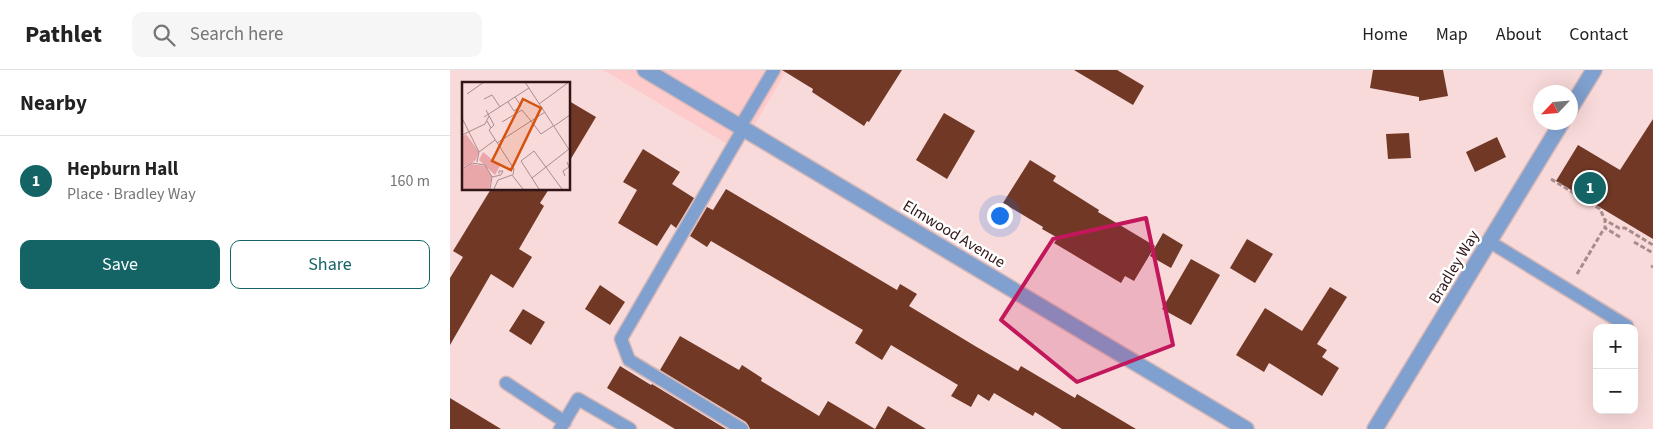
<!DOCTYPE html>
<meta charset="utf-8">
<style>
body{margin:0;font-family:"Source Sans 3",sans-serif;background:#f6f6f6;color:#222}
.controls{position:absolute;right:15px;bottom:15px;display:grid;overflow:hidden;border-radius:10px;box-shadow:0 5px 20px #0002}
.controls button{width:45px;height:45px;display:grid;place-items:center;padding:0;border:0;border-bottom:1px solid #e0e0e0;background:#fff;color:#222;font:25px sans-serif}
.compass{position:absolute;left:1083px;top:15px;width:45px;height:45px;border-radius:50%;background:#fff;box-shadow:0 5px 20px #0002;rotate:244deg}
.you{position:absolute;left:549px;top:145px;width:18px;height:18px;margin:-12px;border:4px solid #fff;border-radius:50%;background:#1a73e8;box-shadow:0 0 0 8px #1a73e833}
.badge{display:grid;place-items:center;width:32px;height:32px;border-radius:50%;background:#146465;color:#fff;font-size:16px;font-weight:700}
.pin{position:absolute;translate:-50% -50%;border:2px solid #fff;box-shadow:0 1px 5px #0006}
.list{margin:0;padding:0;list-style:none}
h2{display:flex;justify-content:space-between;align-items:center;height:65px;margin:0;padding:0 20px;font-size:21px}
h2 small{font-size:16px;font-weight:400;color:#767676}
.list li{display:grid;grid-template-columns:32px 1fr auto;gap:15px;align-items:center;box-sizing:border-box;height:90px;padding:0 20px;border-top:1px solid #e0e0e0}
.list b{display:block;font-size:19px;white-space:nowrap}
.list p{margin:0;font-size:16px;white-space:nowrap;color:#767676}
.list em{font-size:16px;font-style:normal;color:#767676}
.actions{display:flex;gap:10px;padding:15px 20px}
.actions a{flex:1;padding:11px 0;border:1px solid #146465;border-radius:10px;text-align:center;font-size:18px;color:#146465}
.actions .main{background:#146465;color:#fff}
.icon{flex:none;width:28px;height:28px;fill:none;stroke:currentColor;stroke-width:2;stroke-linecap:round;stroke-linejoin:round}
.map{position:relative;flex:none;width:1203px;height:359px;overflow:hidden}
header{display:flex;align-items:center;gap:30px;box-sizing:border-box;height:70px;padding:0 25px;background:#fff;border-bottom:1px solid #e0e0e0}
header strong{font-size:24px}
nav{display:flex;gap:28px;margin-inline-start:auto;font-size:18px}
.search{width:350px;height:45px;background:#f6f6f6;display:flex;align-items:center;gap:12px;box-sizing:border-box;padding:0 18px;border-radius:10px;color:#767676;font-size:19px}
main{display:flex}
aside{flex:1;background:#fff}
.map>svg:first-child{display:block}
.built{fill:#fecbcc}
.building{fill:#713826}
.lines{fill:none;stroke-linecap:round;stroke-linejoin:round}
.lane-casing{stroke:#d5b7b7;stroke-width:15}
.street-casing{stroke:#d5b7b7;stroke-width:18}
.path{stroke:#a88b8b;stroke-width:3;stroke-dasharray:5 2.5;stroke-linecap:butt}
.lane{stroke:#80a1cf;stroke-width:12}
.street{stroke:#80a1cf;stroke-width:15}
.marked{fill:#c2185b;fill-opacity:0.2;stroke:#c2185b;stroke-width:4;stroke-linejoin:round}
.labels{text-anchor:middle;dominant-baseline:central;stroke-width:5;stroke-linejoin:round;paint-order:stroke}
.street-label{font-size:16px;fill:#301617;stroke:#fff}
.inset-road{fill:none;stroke:#a98c8c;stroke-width:1}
.view{fill:#d6520d;fill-opacity:0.15;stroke:#d6520d;stroke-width:2.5}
.inset-edge{fill:none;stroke:#301617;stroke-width:2.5}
</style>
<header>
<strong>Pathlet</strong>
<div class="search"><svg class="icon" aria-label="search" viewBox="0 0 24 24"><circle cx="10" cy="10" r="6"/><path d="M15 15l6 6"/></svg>Search here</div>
<nav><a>Home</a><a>Map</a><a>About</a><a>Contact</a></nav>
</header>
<main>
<aside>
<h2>Nearby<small></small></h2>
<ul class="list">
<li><span class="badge">1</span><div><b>Hepburn Hall</b><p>Place · Bradley Way</p></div><em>160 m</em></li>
</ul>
<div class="actions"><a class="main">Save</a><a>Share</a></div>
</aside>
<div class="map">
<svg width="1203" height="359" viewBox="0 0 1203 359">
<rect width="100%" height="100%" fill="#f9dada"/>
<path class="built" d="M 153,0 L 337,0 L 289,81 Z"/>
<path class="building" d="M 332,0 L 452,0 L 419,52 L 417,51 L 414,56 L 362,22 L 363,19 Z
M 624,0 L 667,0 L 694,16 L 683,35 Z
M 923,0 L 993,0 L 998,26 L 969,31 L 969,27 L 920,18 Z
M 119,31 L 146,47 L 119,92 Z
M 494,43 L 525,61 L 497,109 L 466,90 Z
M 1203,49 L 1203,169 L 1106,111 L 1128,75 L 1170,100 Z
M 959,63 L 961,88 L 938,89 L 936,64 Z
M 1047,67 L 1056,87 L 1025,102 L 1016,82 Z
M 193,79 L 230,102 L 222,114 L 244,128 L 226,158 L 221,154 L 207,176 L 168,153 L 187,120 L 173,112 Z
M 580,90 L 606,106 L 603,111 L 649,140 L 648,142 L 705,176 L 684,211 L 675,206 L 671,213 L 604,173 L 608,168 L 592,159 L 593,157 L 553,133 Z
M 41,119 L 99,119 L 90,133 L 94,136 L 69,179 L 82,187 L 63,218 L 41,204 L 0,275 L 0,208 L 13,187 L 3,181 Z
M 276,119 L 447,220 L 450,214 L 467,224 L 459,236 L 525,276 L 568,301 L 571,296 L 625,328 L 627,324 L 686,359 L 612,359 L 585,342 L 583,346 L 544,323 L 539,331 L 528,324 L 521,337 L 501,326 L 508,315 L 441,275 L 432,290 L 405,273 L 413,260 L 261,171 L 257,177 L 240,166 L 257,137 L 263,140 Z
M 713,163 L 733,175 L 721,198 L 700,186 Z
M 797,169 L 823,184 L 805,213 L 780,198 Z
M 741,189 L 770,205 L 741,255 L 712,239 Z
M 150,215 L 175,232 L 160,255 L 135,239 Z
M 880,217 L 897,227 L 867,274 L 877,280 L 872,287 L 889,298 L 872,326 L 819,293 L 814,302 L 786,285 L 815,238 L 852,261 Z
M 73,239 L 95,252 L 81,275 L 59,261 Z
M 230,266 L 289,300 L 292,295 L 312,308 L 311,311 L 369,346 L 378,331 L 425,359 L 300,359 L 296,352 L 210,300 Z
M 170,296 L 201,315 L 202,314 L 276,359 L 225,359 L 157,318 Z
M 0,328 L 51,359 L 0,359 Z
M 438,336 L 476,359 L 425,359 Z"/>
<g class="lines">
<g class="lane-casing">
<path id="lane" d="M 290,57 L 324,0
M 1040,172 L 1177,256
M 56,313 L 115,352
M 110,359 L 128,329 L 180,359
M 292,359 L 179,290 L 171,269 L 293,59"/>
</g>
<g class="street-casing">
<path id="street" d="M 195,0 L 796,359
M 1120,39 L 1144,0
M 925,359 L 1112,52"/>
</g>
<path class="path" d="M 1101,109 L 1150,139 L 1155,150
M 1170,167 L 1155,158 L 1155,150 L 1169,158 L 1175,158 L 1203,175
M 1184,172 L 1203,183
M 1201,197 L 1203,196
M 1127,204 L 1152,162 L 1155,158"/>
<use href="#lane" class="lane"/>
<use href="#street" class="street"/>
</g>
<path class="marked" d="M 696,148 L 723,275 L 627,312 L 551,250 L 603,169 Z"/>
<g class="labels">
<g class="street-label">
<text transform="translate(504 164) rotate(31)">Elmwood Avenue</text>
<text transform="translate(1004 197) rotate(-59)">Bradley Way</text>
</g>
</g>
<g transform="translate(12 12)">
<rect width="108" height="108" fill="#f9dada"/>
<path d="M 4,52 L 17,70 L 14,78 L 0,86 L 0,55 ZM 21,70 L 38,84 L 33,93 L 17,78 ZM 9,82 L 23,84 L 30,94 L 27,107 L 0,107 L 0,88 Z" fill="#eaa7a9"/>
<path class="inset-road" d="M 63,0 L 108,69M 5,12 L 22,0M 22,17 L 30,13 L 38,25M 46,20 L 52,29 L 59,24 L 53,15M 77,22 L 107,0M 24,28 L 32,43 L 29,46 L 25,39M 22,35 L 67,6M 0,36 L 17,70 L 15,80M 69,39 L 79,52 L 91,44M 40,40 L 60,28 L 69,39M 92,44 L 108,33M 29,46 L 27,48 L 52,87 L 51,93M 0,53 L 23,42 L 27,34M 35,61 L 83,30M 17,70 L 33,58M 0,87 L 10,81 L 23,83 L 30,95 L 28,107M 103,94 L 101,89 L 107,85 L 105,80M 30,95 L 39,93 L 41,89 L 37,89 L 37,92M 70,96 L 107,67M 32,107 L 36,98 L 50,93 L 61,107M 77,107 L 59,79 L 72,69 L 100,107"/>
<path class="view" d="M 61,17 L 79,26 L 49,88 L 30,79 Z"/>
<rect width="108" height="108" class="inset-edge"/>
</g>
</svg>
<div class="controls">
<button>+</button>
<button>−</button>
</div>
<svg class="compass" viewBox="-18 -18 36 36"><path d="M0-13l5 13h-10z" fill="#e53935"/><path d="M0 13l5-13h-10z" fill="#767676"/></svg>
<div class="you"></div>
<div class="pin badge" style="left:1140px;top:118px">1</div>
</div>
</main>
